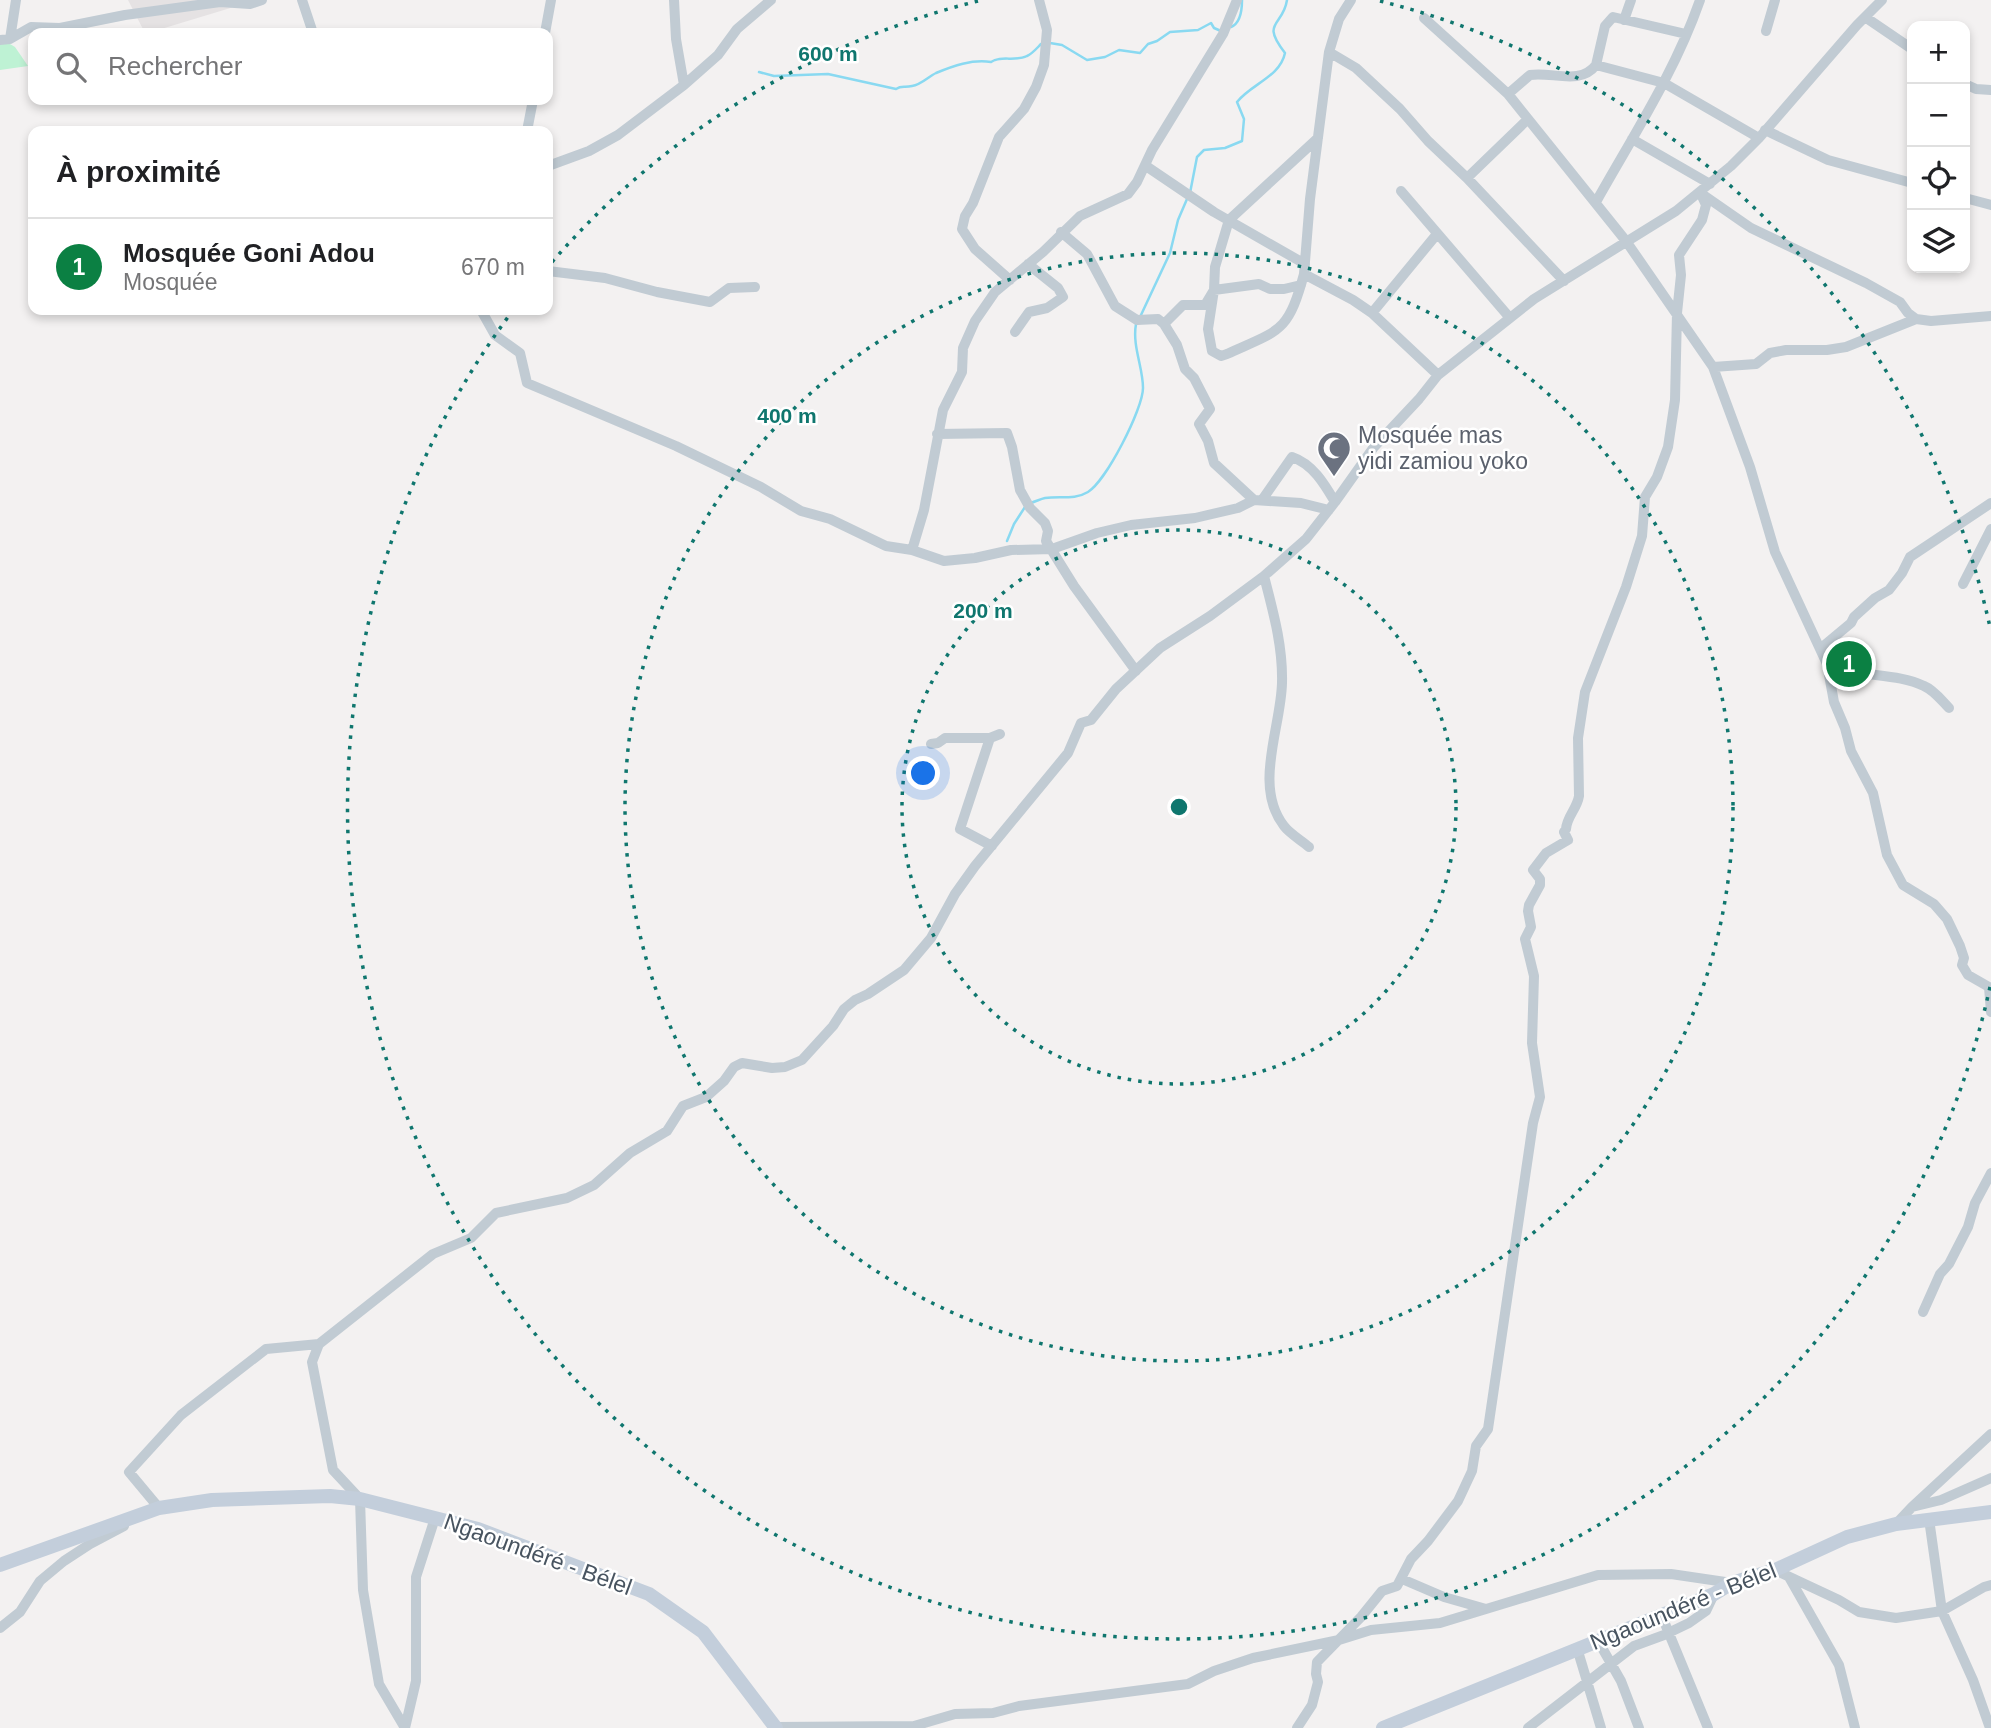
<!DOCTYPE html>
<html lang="fr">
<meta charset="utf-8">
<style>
body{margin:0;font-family:Arial,sans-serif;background:#f2f2f2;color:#202124}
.controls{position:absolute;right:21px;top:21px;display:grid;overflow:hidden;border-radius:14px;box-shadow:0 4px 10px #0003}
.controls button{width:63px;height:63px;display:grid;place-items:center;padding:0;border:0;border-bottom:2px solid #e0e0e0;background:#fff;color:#202124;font:35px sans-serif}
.you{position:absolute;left:924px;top:774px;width:24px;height:24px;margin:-18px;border:5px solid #fff;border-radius:50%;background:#1a73e8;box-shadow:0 0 0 10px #1a73e833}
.badge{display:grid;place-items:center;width:46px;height:46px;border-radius:50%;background:#0b8043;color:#fff;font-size:23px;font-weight:700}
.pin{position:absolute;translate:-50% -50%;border:4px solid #fff;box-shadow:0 2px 7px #0006}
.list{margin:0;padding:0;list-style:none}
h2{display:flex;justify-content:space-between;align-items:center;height:91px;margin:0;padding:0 28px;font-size:30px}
h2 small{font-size:23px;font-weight:400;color:#757577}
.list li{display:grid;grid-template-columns:46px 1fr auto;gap:21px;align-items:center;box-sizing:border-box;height:98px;padding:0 28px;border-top:2px solid #e0e0e0}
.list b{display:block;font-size:26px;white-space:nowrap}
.list p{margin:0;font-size:23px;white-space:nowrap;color:#757577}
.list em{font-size:23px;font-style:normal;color:#757577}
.icon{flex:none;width:38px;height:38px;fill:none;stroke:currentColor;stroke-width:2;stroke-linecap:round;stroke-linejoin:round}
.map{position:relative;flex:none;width:1991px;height:1728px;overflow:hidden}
.search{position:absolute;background:#fff;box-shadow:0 4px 10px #0003;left:28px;top:28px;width:525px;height:77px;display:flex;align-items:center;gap:18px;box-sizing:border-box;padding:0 24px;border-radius:14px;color:#757577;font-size:26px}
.panel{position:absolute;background:#fff;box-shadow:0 4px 10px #0003;left:28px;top:126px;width:525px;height:189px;border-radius:14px}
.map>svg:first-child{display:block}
.education{fill:#e5e2e3}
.green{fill:#bef2d4}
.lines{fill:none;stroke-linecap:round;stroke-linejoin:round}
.stream{stroke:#89d9f1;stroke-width:2.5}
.minor{stroke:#c1cbd3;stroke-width:10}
.secondary{stroke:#c3cedb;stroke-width:14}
.ring{fill:none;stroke:#0f766e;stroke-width:3.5;stroke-dasharray:3.5 7}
.labels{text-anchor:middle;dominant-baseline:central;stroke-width:5;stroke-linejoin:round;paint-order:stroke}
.worship-label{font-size:23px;fill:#5b616d;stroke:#fff;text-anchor:start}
.street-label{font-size:23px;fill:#485460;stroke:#fff}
.centre{fill:#0f766e;stroke:#fff;stroke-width:3.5}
.ring-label{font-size:21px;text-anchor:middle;font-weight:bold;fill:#0f766e;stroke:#fff;stroke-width:5;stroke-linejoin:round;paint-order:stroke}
</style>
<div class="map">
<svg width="1991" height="1728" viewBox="0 0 1991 1728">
<rect width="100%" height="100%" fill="#f3f1f1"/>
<path class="education" d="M 128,0 L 257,0 L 148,33 L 145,33 Z"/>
<path class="green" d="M 0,38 L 15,47 L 28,66 L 0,70 Z"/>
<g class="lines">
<path class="stream" d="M 1231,27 C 1241,23 1242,10 1242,0
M 1050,43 L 1062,45 L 1087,60 L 1105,57 L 1119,50 L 1140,53 L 1148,44 L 1157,41 L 1170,32 L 1198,30 L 1211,23 L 1214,28 L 1221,31
M 759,72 L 774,76 L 828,74 L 896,89 C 902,85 904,88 912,86 C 921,85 928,77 936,73 C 953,66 972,59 991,62 C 1001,55 1015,62 1027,56 C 1032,54 1037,48 1041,44
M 1190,193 L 1197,157 L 1204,150 L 1225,148 L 1242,141 L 1244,119 L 1237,102 C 1251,84 1280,77 1285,53 C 1260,21 1283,27 1287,0
M 1141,315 L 1170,253 L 1178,220 L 1187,199
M 1030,503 C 1035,502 1040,499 1045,498 C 1060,496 1075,500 1088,492 C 1106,481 1143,409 1143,388 C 1143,367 1132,346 1136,324
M 1007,541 L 1014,524 L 1025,507"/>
<path class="minor" d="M 302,0 L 313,33
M 674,0 L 676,39 L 684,85
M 1351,0 L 1339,19 L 1329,52 L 1310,199 L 1304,274 L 1353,300 L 1372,313 L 1438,375
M 1865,17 L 1912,49
M 1424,18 L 1508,94 L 1626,241 L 1713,367 L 1750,467 L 1775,552 L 1827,664 L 1834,702 L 1845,728 L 1851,751 L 1873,793 L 1887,855 L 1903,885 L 1934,904 L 1947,919 L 1960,946 L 1964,958 L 1962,965 L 1968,975 L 1989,987 L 1991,1012
M 1624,20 L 1631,0
M 1766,31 L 1775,0
M 545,33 L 551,0
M 10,39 L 16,0
M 0,40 L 10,39 L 31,27 L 60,28 L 125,15 L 220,2 L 250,4 L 262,0
M 1329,52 L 1356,68 L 1400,109 L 1428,141 L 1467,178 L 1564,281
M 1596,65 L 1664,83 L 1759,138
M 1965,84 L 1976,89 L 1991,90
M 1508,94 L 1530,75 C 1551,71 1580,86 1596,65 L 1605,26 L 1613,17 L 1686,34
M 1765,130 L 1828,160 L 1912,183
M 527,131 L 533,100
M 1632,139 L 1710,184
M 548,166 L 589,151 L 618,135 L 684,85 L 718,55 L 737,29 L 771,0
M 1146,166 L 1214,212 L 1305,264
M 1467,178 L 1528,119
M 1401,191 L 1510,318
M 1702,194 L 1751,228 L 1866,283 L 1900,302 L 1908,313 L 1916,319 L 1931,321 L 1991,316
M 1965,198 L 1991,205
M 1596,202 C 1633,136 1675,72 1700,0
M 1061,232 L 1087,254 L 1115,306 L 1137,320 L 1158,319 L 1164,324 L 1177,345 L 1185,369 L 1194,378 L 1210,409 L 1199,424 L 1208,441 L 1214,463 L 1254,500
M 548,271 L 605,278 L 657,292 L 710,302 L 729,288 L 755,287
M 1304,274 C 1288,333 1280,330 1227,354 L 1221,356 L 1212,351 L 1208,329 L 1214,290 L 1215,267 L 1229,220 L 1318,138
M 1010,280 L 975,249 L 962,229 L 965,216 L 973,203 L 999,137 L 1024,109 L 1036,87 L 1044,65 L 1047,30 L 1039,0
M 481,310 L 495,335 L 520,353 L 527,383 L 676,446 L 761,487 L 801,511 L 830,519 L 886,546 L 912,550 L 944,561 L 975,558 L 1011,550 L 1052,549 L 1097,533 L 1131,525 L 1195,518 L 1238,508 L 1254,500 L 1301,503 L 1329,510
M 1372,313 L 1437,234
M 1164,324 L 1183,305 L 1205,305 L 1214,290 L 1259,284 L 1270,289 L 1284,289 L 1301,285
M 1015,332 L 1029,312 L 1047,308 L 1063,297 L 1058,288 L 1028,264
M 1713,367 L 1756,364 L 1770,353 L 1786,350 L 1827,350 L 1846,347 L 1916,319
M 937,434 L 1007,433 L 1012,447 L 1020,490 L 1030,508 L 1045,523 L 1048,531 L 1046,541 L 1074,586 L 1136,671
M 1262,500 L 1292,457 C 1313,464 1325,485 1335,502
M 912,550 L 924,510 L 943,410 L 962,372 L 963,348 L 975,321 L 995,292 L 1043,252 L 1080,216 L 1128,194 L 1137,182 L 1152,150 L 1223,34 L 1237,0
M 1264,576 C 1273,611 1283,646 1282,683 C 1281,728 1253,786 1284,826 C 1290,834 1301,840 1309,847
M 1963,584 L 1991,529
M 1821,648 L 1851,623 L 1854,617 L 1875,598 L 1889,590 L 1902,573 L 1910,557 L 1991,503
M 1827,664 C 1858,678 1895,672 1924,686 C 1934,690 1942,701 1949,708
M 931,744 L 938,743 L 945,738 L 990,738
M 992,846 L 960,829 L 990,738 L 1000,734
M 1923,1312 L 1940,1274 L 1949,1264 L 1968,1227 L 1975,1203 L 1991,1173
M 1912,1507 L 1941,1500 L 1991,1478
M 154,1511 L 159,1508 L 129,1472 L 181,1415 L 266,1349 L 319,1344
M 1929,1519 L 1942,1611 L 1973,1680 L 1990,1728
M 1896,1524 L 1912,1507 L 1991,1434
M 1775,1570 L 1839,1600 L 1859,1612 L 1896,1618 L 1942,1611 L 1984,1587 L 1991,1585
M 1789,1577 L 1839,1665 L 1855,1728
M 1402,1579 L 1444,1597 L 1486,1609
M 1661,1614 L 1708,1728
M 0,1628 L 20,1612 L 40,1581 L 64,1561 L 90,1544 L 124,1526
M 1597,1639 L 1621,1681 L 1639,1728
M 1577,1648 L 1601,1728
M 775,1727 L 914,1726 L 955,1714 L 993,1713 L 1019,1706 L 1188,1684 L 1214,1671 L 1253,1658 L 1339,1640 L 1371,1630 L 1440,1623 L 1598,1575 L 1671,1574 L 1732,1583
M 405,1728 L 379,1684 L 363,1590 L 360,1499 L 333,1470 L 312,1362 L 319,1344 L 433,1254 L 471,1238 L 496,1213 L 567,1198 L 594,1185 L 630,1153 L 667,1131 L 683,1106 L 706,1097 L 724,1081 L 734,1067 L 742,1063 L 772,1068 L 785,1067 L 802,1060 L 833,1026 L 844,1009 L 855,1000 L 868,994 L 904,970 L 931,938 L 955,894 L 975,866 L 1068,753 L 1081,723 L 1091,720 L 1116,689 L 1160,648 L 1210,616 L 1264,576 L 1306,539 L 1335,502 L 1374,447 L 1419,399 L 1438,375 L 1534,299 L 1676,211 L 1731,166 L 1759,138 L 1857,25 L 1882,0
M 405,1728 L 416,1681 L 416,1577 L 435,1518
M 1297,1728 L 1312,1705 L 1318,1682 L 1316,1674 L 1317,1662 L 1361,1617 L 1382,1591 L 1397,1586 L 1411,1559 L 1428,1541 L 1458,1501 L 1472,1471 L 1476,1446 L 1488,1429 L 1533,1123 L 1540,1097 L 1532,1043 L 1534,976 L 1525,939 L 1531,927 L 1528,911 L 1529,905 L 1540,885 L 1540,879 L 1533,870 L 1546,853 L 1568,840 L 1564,832 L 1566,829 C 1567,816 1577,809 1579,796 L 1578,738 L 1585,692 L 1626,587 L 1642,536 L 1645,497 L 1657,477 L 1668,447 L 1675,400 L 1677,313 L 1681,275 L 1679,255 L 1702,220 L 1706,205 L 1700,192
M 1528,1728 L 1634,1646 L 1664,1635 L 1689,1623 L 1706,1611 L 1714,1594"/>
<path class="secondary" d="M 0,1565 L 159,1508 L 212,1500 L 330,1496 L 360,1499 L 478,1529 L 649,1594 L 703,1632 L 776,1728
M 1383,1728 L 1714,1594 L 1732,1583 L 1775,1570 L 1847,1537 L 1896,1524 L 1991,1512"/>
</g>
<g class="ring">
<circle cx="1179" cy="807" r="277"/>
<circle cx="1179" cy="807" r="554"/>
<path d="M1990 987A831 831 0 1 1 511 313M552 262A831 831 0 0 1 978 1M1380 1A831 831 0 0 1 1990 627"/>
</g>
<defs>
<g id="mosque-pin" transform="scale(1.75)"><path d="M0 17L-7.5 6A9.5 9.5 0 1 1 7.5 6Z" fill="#6b7280" stroke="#fff"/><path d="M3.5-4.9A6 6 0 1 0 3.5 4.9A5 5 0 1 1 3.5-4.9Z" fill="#fff"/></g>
</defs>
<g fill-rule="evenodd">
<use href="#mosque-pin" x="1334" y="448"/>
</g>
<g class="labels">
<g class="worship-label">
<text x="1358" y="435">Mosquée mas<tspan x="1358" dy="26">yidi zamiou yoko</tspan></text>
</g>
<g class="street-label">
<text transform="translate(538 1554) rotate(20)">Ngaoundéré - Bélel</text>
<text transform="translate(1683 1606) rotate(-22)">Ngaoundéré - Bélel</text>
</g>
</g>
<circle cx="1179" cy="807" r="10" class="centre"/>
<g class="ring-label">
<text x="828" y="61">600 m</text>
<text x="787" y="423">400 m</text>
<text x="983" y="618">200 m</text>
</g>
</svg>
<div class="controls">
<button>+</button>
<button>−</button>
<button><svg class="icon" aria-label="locate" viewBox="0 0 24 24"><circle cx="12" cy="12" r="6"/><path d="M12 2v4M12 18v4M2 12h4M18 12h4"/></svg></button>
<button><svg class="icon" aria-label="layers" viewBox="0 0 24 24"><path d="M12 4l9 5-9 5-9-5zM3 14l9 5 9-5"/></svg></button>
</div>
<div class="you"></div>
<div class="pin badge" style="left:1849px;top:664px">1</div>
<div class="search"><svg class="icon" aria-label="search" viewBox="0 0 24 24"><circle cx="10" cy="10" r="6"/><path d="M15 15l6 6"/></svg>Rechercher</div>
<section class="panel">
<h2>À proximité<small></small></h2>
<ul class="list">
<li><span class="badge">1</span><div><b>Mosquée Goni Adou</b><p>Mosquée</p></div><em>670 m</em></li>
</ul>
</section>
</div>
